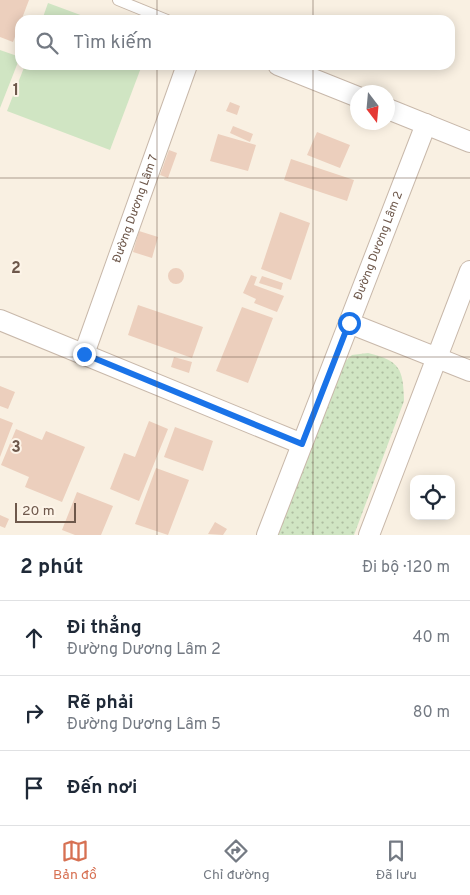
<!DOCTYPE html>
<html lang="vi">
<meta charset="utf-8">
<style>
body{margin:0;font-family:Overpass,sans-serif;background:#f2f2f3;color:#1f2937}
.controls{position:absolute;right:15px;bottom:15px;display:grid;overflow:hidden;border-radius:10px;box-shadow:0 2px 12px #0003}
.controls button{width:45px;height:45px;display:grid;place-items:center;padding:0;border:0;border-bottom:1px solid #e0e1e3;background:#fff;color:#1f2937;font:25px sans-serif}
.compass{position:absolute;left:350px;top:85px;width:45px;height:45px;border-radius:50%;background:#fff;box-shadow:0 2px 12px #0003;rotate:164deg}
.scale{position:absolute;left:15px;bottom:12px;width:61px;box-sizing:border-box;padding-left:5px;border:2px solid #6e584b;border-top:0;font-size:14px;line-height:18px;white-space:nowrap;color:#6e584b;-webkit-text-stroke:4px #fdf4e8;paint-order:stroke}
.stop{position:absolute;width:15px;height:15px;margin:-11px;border:4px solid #1a73e8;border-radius:50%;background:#fff}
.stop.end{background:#1a73e8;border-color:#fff;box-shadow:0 1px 5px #0008}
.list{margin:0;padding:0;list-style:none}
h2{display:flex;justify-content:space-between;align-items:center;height:65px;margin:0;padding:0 20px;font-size:21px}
h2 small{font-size:16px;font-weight:400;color:#747a83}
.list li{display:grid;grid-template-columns:32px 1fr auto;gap:15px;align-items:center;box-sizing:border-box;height:75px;padding:0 20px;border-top:1px solid #e0e1e3}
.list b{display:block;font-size:19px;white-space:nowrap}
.list p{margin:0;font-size:16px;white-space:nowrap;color:#747a83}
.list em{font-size:16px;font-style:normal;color:#747a83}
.icon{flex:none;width:28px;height:28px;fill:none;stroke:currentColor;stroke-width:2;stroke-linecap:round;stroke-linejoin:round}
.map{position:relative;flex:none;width:470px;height:535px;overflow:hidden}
.search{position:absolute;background:#fff;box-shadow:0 2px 12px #0003;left:15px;right:15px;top:15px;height:55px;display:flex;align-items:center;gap:12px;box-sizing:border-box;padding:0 18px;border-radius:15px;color:#747a83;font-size:19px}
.sheet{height:290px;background:#fff}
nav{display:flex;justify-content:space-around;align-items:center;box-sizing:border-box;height:70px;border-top:1px solid #e0e1e3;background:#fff;font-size:14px;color:#747a83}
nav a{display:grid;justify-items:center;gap:2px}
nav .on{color:#d77153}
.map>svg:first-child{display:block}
.grass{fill:url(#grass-dots)}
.pitch{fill:#d0e5c3}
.building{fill:#eccfbd}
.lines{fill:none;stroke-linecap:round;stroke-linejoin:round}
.service-casing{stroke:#c8b8aa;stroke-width:12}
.minor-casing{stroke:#c8b8aa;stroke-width:22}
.service{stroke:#fff;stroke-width:10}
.minor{stroke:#fff;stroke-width:20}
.route{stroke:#1a73e8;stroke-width:6}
.grid{fill:none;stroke:#6e584b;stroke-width:1;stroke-opacity:0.55}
.labels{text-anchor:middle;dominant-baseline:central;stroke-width:4;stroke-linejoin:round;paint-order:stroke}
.street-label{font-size:12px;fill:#6e584b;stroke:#fdf4e8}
.grid-label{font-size:16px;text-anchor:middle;font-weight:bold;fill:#6e584b;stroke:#fdf4e8;stroke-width:4;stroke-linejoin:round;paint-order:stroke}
</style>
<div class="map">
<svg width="470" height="535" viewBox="0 0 470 535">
<defs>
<pattern id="grass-dots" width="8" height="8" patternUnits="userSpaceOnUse" patternTransform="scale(1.25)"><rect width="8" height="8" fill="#d0e5c3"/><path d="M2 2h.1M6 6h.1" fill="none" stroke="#adbca0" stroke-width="1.8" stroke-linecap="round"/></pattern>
</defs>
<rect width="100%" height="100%" fill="#f9f0e2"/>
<path class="grass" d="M 368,353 C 400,361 403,368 404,401 L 354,535 L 275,535 L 342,364 L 352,355 Z"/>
<path class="pitch" d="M 48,3 L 94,20 L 42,20 Z
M 0,50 L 20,57 L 0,108 Z
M 25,65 L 142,65 L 110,150 L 7,111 Z"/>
<path class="building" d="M 0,0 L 29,0 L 13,42 L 0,37 Z
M 230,102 L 240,106 L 237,115 L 226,111 Z
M 233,126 L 253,134 L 250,142 L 230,133 Z
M 317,132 L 350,145 L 340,168 L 307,155 Z
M 218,134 L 256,145 L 248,171 L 210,161 Z
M 169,150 L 177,153 L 168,178 L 160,175 Z
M 291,159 L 354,180 L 347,201 L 284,180 Z
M 280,212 L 310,223 L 291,280 L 261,269 Z
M 139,231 L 158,237 L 152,258 L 133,252 Z
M168 276a8 8 0 1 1 16 0a8 8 0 1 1-16 0Z
M 251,275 L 257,277 L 254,285 L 284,296 L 277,312 L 254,303 L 256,299 L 243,293 Z
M 262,276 L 283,283 L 281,290 L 259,283 Z
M 138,305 L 203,327 L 192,358 L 128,335 Z
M 242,307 L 273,318 L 248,383 L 216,371 Z
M 174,357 L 192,362 L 189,373 L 171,367 Z
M 0,386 L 15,392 L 8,409 L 0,406 Z
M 0,418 L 13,423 L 0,457 Z
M 149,421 L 168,429 L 139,501 L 110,489 L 124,453 L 135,457 Z
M 175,427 L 213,441 L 203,471 L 164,457 Z
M 16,429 L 42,440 L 46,431 L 85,447 L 62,502 L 25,487 L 29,477 L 1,465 Z
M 156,468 L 189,480 L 168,535 L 135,524 Z
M 77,492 L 113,506 L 101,535 L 75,535 L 62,530 Z
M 0,515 L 9,519 L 5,528 L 0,526 Z
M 215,522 L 227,529 L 223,535 L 208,534 Z"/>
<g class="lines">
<g class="service-casing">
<path id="service" d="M 118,0 L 167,20"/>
</g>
<g class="minor-casing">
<g id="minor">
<path d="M 278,65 L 358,97"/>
<path d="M 388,109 L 470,142"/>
<path d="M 0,320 L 302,444"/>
<path d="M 349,323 L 470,371"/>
<path id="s1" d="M 84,354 L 187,65"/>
<path id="s2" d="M 267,535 L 426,124"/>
<path d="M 369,535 L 470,271"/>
</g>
</g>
<use href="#service" class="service"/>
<use href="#minor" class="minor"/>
</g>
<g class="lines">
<path class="route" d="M 84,354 L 302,444 L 349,323"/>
</g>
<path class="grid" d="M 157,0 L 157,20M 313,0 L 313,20M 157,65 L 157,535M 313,65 L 313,535M 0,178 L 470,178M 0,357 L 470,357"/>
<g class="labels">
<g class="street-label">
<text stroke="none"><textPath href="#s1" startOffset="154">Đường Dương Lâm 7</textPath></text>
<text stroke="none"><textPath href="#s2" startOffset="310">Đường Dương Lâm 2</textPath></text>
</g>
</g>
<g class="grid-label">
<text x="16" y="95">1</text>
<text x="16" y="273">2</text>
<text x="16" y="452">3</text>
</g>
</svg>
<div class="controls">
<button><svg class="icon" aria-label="locate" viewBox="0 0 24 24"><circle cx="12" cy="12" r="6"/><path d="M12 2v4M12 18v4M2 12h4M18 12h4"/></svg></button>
</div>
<svg class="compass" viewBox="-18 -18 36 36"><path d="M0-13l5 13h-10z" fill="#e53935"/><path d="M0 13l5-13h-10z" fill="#747a83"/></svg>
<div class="scale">20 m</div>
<div class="stop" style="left:349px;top:323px"></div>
<div class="stop end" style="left:84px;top:354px"></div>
<div class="search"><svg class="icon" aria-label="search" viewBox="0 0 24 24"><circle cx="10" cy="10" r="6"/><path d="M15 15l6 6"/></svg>Tìm kiếm</div>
</div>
<section class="sheet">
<h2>2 phút<small>Đi bộ · 120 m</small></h2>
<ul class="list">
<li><svg class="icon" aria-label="ahead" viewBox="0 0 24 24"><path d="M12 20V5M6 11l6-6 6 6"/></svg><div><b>Đi thẳng</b><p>Đường Dương Lâm 2</p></div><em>40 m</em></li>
<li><svg class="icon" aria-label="right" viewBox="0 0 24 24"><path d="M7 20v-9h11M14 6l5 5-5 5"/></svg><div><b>Rẽ phải</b><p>Đường Dương Lâm 5</p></div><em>80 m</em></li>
<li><svg class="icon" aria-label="arrive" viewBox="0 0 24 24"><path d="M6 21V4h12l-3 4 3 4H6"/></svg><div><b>Đến nơi</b></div></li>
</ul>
</section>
<nav>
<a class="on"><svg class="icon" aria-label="map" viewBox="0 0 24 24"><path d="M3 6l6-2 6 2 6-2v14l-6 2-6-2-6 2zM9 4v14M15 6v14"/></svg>Bản đồ</a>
<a><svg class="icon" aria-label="directions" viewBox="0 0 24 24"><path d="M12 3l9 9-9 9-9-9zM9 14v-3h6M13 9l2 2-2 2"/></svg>Chỉ đường</a>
<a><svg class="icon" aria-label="saved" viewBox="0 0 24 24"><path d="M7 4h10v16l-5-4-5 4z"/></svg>Đã lưu</a>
</nav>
